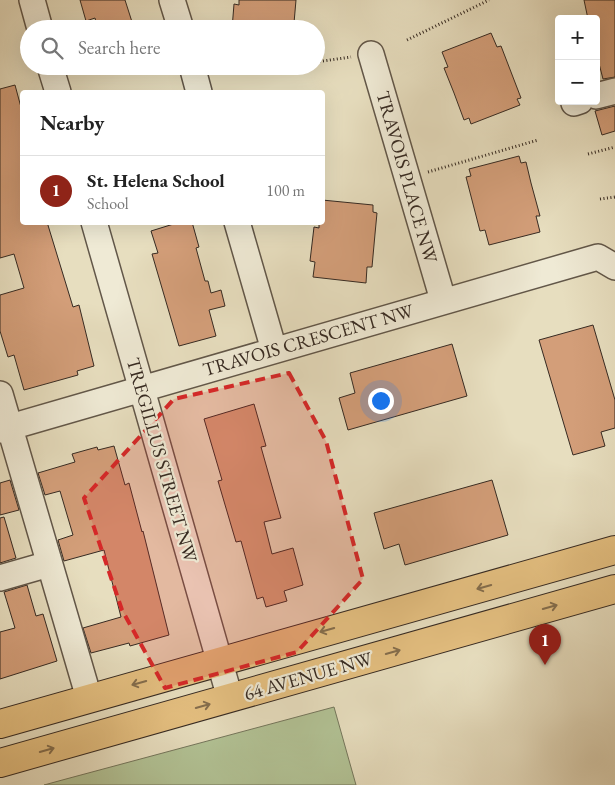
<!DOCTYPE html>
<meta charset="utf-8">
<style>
body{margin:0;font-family:"EB Garamond",serif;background:#f6f6f6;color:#222}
.controls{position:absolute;right:15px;top:15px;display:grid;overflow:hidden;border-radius:5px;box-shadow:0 5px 20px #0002}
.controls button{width:45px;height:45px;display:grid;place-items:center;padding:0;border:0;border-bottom:1px solid #e0e0e0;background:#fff;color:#222;font:25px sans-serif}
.you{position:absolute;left:380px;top:400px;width:18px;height:18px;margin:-12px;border:4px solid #fff;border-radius:50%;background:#1a73e8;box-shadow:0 0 0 8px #1a73e833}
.badge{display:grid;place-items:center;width:32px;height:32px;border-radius:50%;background:#8f2418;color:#fff;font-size:16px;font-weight:700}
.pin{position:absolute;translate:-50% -41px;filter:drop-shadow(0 1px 2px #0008)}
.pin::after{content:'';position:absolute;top:26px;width:18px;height:15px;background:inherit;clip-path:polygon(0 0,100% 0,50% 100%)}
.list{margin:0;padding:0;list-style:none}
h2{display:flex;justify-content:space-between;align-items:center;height:65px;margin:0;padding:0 20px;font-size:21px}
h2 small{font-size:16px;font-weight:400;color:#767676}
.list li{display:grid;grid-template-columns:32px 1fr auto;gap:15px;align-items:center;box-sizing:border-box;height:70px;padding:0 20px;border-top:1px solid #e0e0e0}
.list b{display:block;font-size:19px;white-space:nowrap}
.list p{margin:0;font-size:16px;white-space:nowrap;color:#767676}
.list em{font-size:16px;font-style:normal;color:#767676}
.icon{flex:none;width:28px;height:28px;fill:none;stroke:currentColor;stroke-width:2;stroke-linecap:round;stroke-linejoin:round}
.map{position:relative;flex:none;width:615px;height:785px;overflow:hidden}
.search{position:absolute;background:#fff;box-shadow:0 5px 20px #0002;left:20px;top:20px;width:305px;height:55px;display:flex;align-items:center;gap:12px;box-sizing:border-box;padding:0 18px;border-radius:28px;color:#767676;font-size:19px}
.panel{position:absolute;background:#fff;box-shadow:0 5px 20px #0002;left:20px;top:90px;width:305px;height:135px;border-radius:5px}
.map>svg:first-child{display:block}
.green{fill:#b2c295;stroke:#74765c}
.building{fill:#d39e79;stroke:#362a22}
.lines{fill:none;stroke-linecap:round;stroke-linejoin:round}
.minor-casing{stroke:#625749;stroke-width:28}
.major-casing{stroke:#362a22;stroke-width:30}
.path{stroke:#362a22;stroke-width:3;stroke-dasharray:1 2.5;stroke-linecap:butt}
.minor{stroke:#efead5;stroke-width:25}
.major{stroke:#e4bf80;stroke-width:28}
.oneway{stroke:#846d4c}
.marked{fill:#d62828;fill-opacity:0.2;stroke:#d62828;stroke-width:4;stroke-dasharray:10 6;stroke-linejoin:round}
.labels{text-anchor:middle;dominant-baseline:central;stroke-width:4.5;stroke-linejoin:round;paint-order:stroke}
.street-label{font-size:19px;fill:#362a22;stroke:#efead5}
</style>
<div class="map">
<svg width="615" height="785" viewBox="0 0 615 785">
<rect width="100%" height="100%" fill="#e7debf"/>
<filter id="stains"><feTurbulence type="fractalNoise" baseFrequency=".004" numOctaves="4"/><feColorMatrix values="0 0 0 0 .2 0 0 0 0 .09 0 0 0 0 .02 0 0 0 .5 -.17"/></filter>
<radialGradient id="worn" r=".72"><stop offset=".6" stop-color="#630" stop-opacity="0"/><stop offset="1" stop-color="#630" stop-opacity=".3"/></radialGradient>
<path class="green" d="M 334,707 L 356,785 L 44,785 L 66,779 Z"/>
<path class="building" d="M 80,0 L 125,0 L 133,25 L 119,29 L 98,29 L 95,18 L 86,21 Z
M 239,0 L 296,0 L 294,23 L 290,23 L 289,29 L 232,29 L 234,4 L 239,5 Z
M 584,0 L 615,0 L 615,77 L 603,79 L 596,52 L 596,19 L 588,19 Z
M 491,33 L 497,47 L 501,46 L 521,98 L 517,99 L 520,105 L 471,124 L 469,118 L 464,120 L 454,93 L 444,68 L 448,67 L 442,52 Z
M 15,85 L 22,111 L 22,222 L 47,222 L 73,307 L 79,305 L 94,366 L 77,371 L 78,375 L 24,390 L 14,355 L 8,357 L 0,331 L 0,295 L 24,288 L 14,254 L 0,258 L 0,89 Z
M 615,106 L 615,131 L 602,135 L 595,111 Z
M 519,156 L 521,163 L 526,162 L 531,183 L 540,216 L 536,216 L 540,232 L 489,245 L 485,230 L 480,231 L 466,177 L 471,176 L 469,169 Z
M 322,200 L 373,205 L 373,212 L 377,213 L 375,234 L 372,267 L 367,267 L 366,283 L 313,277 L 315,262 L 310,261 L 314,227 L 319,228 L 319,222 L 322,222 Z
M 180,222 L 192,222 L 199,247 L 196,248 L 205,281 L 208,281 L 211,293 L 221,290 L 225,306 L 209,310 L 216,336 L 179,346 L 152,254 L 158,253 L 151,231 Z
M 593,325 L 615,400 L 615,428 L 601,432 L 605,446 L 573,455 L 539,340 Z
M 452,344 L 467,396 L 348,430 L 339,398 L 355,393 L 350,373 Z
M 254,404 L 266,446 L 261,447 L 281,518 L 264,522 L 272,554 L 293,548 L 303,585 L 284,591 L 287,601 L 266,607 L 263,597 L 257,599 L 241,541 L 236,542 L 218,481 L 222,480 L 204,419 Z
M 114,446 L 125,485 L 129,483 L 142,532 L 143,531 L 169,635 L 130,646 L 129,643 L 91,653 L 83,628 L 121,617 L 104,550 L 64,561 L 58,540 L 73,535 L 60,491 L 45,495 L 38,473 L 75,462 L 72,454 L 97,447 L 98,450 Z
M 10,480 L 19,510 L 0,515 L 0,483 Z
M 492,480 L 508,535 L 405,565 L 399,544 L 384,549 L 374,513 Z
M 4,517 L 16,558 L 0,563 L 0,518 Z
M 27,585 L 36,616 L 43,614 L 57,661 L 0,679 L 0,632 L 15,628 L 4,592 Z"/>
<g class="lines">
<g class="minor-casing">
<path id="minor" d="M 32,0 L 40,29
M 172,0 L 181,29
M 371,54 L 443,300
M 50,66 L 58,92
M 192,66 L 199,92
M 596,96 L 615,91
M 574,103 L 580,101
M 94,222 L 230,698
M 237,222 L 274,350
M 0,394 L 89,698
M 0,430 L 598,257 L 615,267
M 0,578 L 49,564"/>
</g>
<g class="major-casing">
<path id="major" d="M 0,724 L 615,550
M 0,763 L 615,589"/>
</g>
<path class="path" d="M 407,40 L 489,0
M 316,62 L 351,57
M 224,66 L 262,70 L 290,66
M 588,154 L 615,147
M 428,172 L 538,140
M 600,199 L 615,197"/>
<use href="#minor" class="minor"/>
<use href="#major" class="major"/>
</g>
<defs><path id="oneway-shaft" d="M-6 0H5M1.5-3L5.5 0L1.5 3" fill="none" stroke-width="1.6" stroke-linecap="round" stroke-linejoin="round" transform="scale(1.25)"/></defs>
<g class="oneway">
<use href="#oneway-shaft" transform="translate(484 587) rotate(164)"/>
<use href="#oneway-shaft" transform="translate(550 607) rotate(-16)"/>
<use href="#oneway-shaft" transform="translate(327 630) rotate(164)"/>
<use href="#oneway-shaft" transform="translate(393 652) rotate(-16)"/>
<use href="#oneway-shaft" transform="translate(139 683) rotate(164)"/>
<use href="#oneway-shaft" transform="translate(203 706) rotate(-16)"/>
<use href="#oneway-shaft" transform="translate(47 750) rotate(-16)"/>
</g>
<path class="marked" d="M 289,373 L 326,441 L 363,579 L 297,652 L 165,688 L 122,610 L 84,498 L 174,399 Z"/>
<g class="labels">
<g class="street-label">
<text transform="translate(407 177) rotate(74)">TRAVOIS PLACE NW</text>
<text transform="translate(308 340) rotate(-16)">TRAVOIS CRESCENT NW</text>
<text transform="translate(162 460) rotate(74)">TREGILLUS STREET NW</text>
<text transform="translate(308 676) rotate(-16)">64 AVENUE NW</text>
</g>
</g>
<rect width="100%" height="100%" filter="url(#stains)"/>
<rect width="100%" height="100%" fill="url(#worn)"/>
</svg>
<div class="controls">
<button>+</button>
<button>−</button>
</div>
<div class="you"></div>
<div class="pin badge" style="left:545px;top:665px">1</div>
<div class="search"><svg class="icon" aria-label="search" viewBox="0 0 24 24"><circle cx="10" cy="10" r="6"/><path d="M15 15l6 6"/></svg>Search here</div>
<section class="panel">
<h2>Nearby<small></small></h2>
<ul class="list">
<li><span class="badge">1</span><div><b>St. Helena School</b><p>School</p></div><em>100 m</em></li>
</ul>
</section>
</div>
